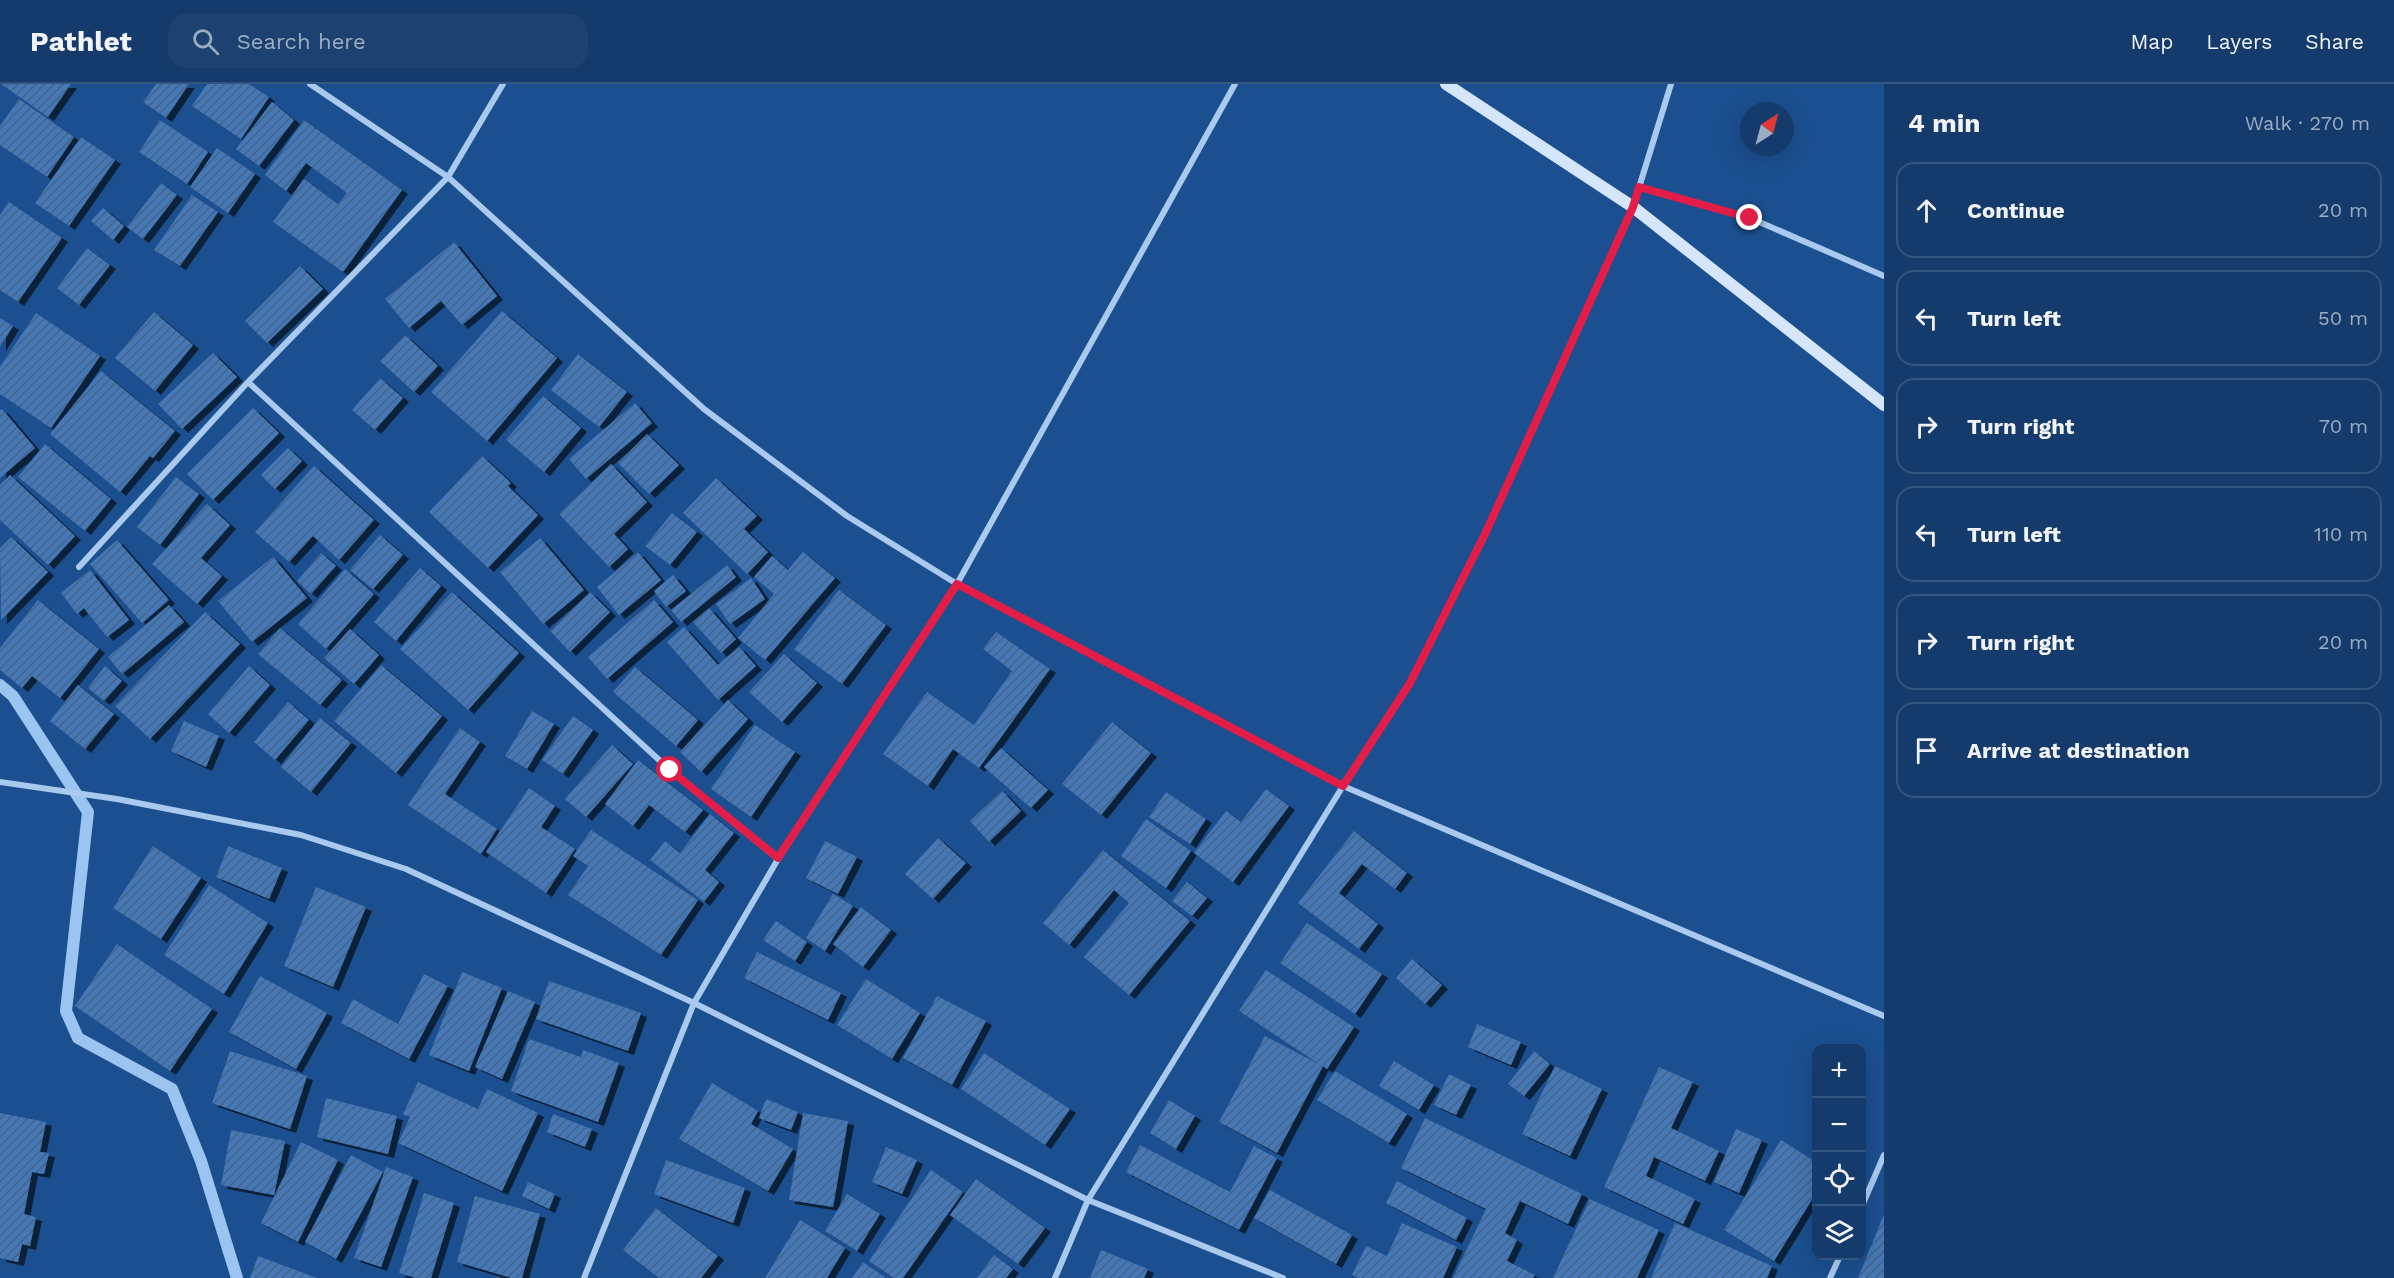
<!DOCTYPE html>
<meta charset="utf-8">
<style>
body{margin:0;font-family:"Work Sans",sans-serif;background:#1d4271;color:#f1f3f6}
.controls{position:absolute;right:18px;bottom:18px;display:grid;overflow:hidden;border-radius:12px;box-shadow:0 6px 24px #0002}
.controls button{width:54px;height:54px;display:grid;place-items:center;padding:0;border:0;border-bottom:2px solid #33557e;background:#143b6b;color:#f1f3f6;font:30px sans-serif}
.compass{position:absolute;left:1740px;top:18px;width:54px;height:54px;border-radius:50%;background:#143b6b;box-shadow:0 6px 24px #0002;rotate:36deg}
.stop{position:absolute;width:18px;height:18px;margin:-14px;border:4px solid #e11d48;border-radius:50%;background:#fff}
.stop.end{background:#e11d48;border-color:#fff;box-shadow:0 2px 6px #0008}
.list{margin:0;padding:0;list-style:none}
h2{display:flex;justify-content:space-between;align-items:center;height:78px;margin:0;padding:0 24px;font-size:26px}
h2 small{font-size:20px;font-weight:400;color:#9dadc1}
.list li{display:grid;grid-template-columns:39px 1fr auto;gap:18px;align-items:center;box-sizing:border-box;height:96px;margin:0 12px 12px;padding:0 12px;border:2px solid #33557e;border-radius:18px}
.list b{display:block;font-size:22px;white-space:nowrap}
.list em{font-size:20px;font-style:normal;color:#9dadc1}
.icon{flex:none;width:33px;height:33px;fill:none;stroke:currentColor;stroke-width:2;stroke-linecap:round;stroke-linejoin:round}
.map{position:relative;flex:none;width:1884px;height:1194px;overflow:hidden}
header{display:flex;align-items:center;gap:36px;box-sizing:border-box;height:84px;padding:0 30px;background:#143b6b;border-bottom:2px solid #33557e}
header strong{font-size:28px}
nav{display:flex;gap:33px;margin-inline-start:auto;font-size:21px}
.search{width:420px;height:54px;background:#1d4271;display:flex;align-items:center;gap:15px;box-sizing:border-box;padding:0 21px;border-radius:18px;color:#9dadc1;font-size:22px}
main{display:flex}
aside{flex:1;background:#143b6b}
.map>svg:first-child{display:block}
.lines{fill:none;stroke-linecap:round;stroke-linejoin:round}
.stream{stroke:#9cc4f0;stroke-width:12}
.building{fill:url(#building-hatch);filter:url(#shadow)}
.street{stroke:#a9c9ee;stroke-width:6}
.secondary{stroke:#d6e6fa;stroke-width:12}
.route{stroke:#e11d48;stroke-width:8}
</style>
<header>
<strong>Pathlet</strong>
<div class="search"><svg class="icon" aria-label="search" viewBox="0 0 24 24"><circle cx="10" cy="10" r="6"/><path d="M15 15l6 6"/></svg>Search here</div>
<nav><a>Map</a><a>Layers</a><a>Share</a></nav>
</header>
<main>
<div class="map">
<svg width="1884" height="1194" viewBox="0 0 1884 1194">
<defs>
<pattern id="building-hatch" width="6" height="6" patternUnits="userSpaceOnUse" patternTransform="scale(1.5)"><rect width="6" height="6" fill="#4478b7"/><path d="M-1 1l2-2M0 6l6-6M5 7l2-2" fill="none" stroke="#486282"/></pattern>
<filter id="shadow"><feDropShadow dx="6" dy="4" stdDeviation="0" flood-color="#0009"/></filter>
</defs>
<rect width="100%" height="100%" fill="#1b4f8f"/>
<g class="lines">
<path class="stream" d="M 0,601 L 13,612 L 88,728 L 66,927 L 78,954 L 172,1005 L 201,1077 L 237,1194"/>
</g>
<path class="building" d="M 1,0 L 71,0 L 48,33 Z
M 156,0 L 189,0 L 166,34 L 143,18 Z
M 207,0 L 249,0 L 269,13 L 241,55 L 192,22 Z
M 19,15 L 74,53 L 47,93 L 0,61 L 0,42 Z
M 272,18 L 294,36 L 259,82 L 236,65 Z
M 160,36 L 208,68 L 187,100 L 139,68 Z
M 304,36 L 402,106 L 343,188 L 273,138 L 304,95 L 338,120 L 347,109 L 306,79 L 286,107 L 265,91 Z
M 81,53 L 115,76 L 69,142 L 35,119 Z
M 217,64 L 255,90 L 228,129 L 190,103 Z
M 161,99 L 177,111 L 143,155 L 127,143 Z
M 192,111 L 218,128 L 180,182 L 154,166 Z
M 9,118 L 62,154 L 18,218 L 0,206 L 0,131 Z
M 103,124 L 124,142 L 113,156 L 91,137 Z
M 454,158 L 497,212 L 462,241 L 441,217 L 409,244 L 385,215 Z
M 87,164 L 110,181 L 79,221 L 57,204 Z
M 300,182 L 323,205 L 267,259 L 245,237 Z
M 502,227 L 557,274 L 487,357 L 431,308 Z
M 154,228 L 193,261 L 155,307 L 115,274 Z
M 36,229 L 100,272 L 51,344 L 0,310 L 0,283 Z
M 0,234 L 13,242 L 0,263 Z
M 405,251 L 438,282 L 414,308 L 380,277 Z
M 213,269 L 237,293 L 182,345 L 158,320 Z
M 578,270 L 627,308 L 599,343 L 551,306 Z
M 101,287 L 175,347 L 153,374 L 150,372 L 120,408 L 50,350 Z
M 380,294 L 403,314 L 375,346 L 352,326 Z
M 543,312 L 581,344 L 544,388 L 506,356 Z
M 635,319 L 652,339 L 586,395 L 569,375 Z
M 253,324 L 279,349 L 213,416 L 187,390 Z
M 2,325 L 35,364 L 0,394 L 0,326 Z
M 647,350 L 679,381 L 649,410 L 618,379 Z
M 45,360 L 111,415 L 85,447 L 18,393 Z
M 288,364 L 302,377 L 275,405 L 261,391 Z
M 482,372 L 511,399 L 508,402 L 538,431 L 488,484 L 429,428 Z
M 611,380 L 647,418 L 614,450 L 628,465 L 609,483 L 559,430 Z
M 314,382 L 374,436 L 339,476 L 313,452 L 289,478 L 255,448 Z
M 10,391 L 75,452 L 48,481 L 0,436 L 0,401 Z
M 176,393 L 199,410 L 160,461 L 137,443 Z
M 716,394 L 757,432 L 744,445 L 768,468 L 747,490 L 683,429 Z
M 207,420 L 230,441 L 201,474 L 222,492 L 197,520 L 152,480 Z
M 672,429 L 697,448 L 670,481 L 645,462 Z
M 380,451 L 403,471 L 373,505 L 350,486 Z
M 11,453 L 48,488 L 1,536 L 0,464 Z
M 540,454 L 584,506 L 543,540 L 500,488 Z
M 117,456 L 169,516 L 142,539 L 90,480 Z
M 638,468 L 661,496 L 619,531 L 597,503 Z
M 803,468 L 835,494 L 765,576 L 738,554 L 774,510 L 754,493 L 772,472 L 788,486 Z
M 321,469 L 336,482 L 311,510 L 297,497 Z
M 273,473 L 307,514 L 252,558 L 218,517 Z
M 727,481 L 736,493 L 681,538 L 671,526 Z
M 420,484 L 441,502 L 396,557 L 374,538 Z
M 345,485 L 374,510 L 326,565 L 298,540 Z
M 90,486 L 129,536 L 107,553 L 84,524 L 77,530 L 61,509 Z
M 673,491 L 686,507 L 666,523 L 654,507 Z
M 751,494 L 765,515 L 730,540 L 716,520 Z
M 839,506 L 886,541 L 842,600 L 794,565 Z
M 452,508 L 519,569 L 468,626 L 400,565 Z
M 590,508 L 610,528 L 570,568 L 550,547 Z
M 38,516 L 99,565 L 60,614 L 32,592 L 22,604 L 0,586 L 0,564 Z
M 654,516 L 673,538 L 607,595 L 588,573 Z
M 169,521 L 184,538 L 122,590 L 108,573 Z
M 709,524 L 736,555 L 721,569 L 693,538 Z
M 205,528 L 240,560 L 150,655 L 115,622 Z
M 684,543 L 718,581 L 739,563 L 756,582 L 718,616 L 667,558 Z
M 280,544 L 342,596 L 320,621 L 258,570 Z
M 350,545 L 379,571 L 354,600 L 324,574 Z
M 996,548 L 1050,585 L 979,684 L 953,665 L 928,702 L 883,670 L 927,608 L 974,641 L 1012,587 L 983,565 Z
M 784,570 L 817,599 L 782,638 L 749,608 Z
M 381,581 L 442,632 L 396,689 L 334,637 Z
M 105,582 L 122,597 L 104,617 L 88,604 Z
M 249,582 L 270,601 L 229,649 L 208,630 Z
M 635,583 L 698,636 L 676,662 L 613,608 Z
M 78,601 L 114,630 L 85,665 L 50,637 Z
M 728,616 L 748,635 L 701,688 L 680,668 Z
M 288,618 L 309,636 L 275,676 L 254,658 Z
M 532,627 L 554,640 L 527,685 L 505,672 Z
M 573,632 L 593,646 L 563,690 L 542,676 Z
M 320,634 L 351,659 L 311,708 L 281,683 Z
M 184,637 L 219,652 L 206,683 L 171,667 Z
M 1112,638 L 1151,669 L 1101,731 L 1062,700 Z
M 755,641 L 795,668 L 751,733 L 711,705 Z
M 460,644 L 480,658 L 445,710 L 497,745 L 481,770 L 408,721 Z
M 612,661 L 633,680 L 586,733 L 565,715 Z
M 1001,664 L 1048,706 L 1031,724 L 984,683 Z
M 638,676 L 703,726 L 685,748 L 649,721 L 633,742 L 605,720 Z
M 529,704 L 555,722 L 541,743 L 575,765 L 546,809 L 486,768 Z
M 1266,705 L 1289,722 L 1233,798 L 1194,769 L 1226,727 L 1241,738 Z
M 1002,707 L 1021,727 L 989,758 L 970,737 Z
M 1166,708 L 1206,735 L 1190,760 L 1149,733 Z
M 710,730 L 734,749 L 705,786 L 719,798 L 704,818 L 650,776 L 665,757 L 680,769 Z
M 1146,735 L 1191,767 L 1166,804 L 1121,772 Z
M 591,746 L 698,816 L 661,871 L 568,811 L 588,782 L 573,772 Z
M 1354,747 L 1407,789 L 1395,805 L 1362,780 L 1339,809 L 1378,840 L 1359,865 L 1298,819 Z
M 938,754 L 966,779 L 933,815 L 905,790 Z
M 825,757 L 857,773 L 838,810 L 806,794 Z
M 153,762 L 201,794 L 161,855 L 113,824 Z
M 228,762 L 282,784 L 269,815 L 216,793 Z
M 1103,766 L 1190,837 L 1129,911 L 1084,873 L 1129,819 L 1114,806 L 1069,861 L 1043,839 Z
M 1187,798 L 1207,814 L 1192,832 L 1172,817 Z
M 209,801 L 268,839 L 224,910 L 164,871 Z
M 316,803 L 366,823 L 333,903 L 284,882 Z
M 833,810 L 853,822 L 825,867 L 806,854 Z
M 861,823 L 891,846 L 863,883 L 833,860 Z
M 776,837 L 807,858 L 795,877 L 763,856 Z
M 1307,839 L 1382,890 L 1355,930 L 1280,879 Z
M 117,860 L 212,925 L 170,987 L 75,922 Z
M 757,868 L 841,909 L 828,936 L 744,894 Z
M 1412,875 L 1442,901 L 1425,920 L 1396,894 Z
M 1266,886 L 1354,943 L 1327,985 L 1323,982 L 1277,1069 L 1219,1038 L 1265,952 L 1319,980 L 1239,927 Z
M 462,888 L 502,904 L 469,987 L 429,971 Z
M 424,890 L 448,902 L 409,975 L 341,939 L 353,915 L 398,940 Z
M 260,892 L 327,929 L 296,985 L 229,948 Z
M 866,895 L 920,929 L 892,975 L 837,941 Z
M 549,897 L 641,929 L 628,967 L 536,935 Z
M 508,907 L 535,918 L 502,995 L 475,983 Z
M 937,912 L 986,937 L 952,1001 L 903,974 Z
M 1477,940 L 1521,958 L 1511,981 L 1468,963 Z
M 529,955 L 581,973 L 583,966 L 619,979 L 598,1038 L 511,1007 Z
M 230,967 L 307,992 L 290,1045 L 212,1019 Z
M 1534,967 L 1550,980 L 1524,1012 L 1508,1000 Z
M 984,969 L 1070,1025 L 1045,1061 L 961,1005 Z
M 1394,977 L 1434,1001 L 1419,1026 L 1379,1002 Z
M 1555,982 L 1602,1005 L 1570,1072 L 1522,1050 Z
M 1659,983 L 1693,998 L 1671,1044 L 1719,1067 L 1705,1097 L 1654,1073 L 1646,1092 L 1695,1115 L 1683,1140 L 1604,1103 Z
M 1335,987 L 1407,1030 L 1389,1059 L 1317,1016 Z
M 1449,990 L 1471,1001 L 1456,1031 L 1434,1021 Z
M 418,998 L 478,1025 L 487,1005 L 538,1029 L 502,1107 L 398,1059 L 410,1033 L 403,1030 Z
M 712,999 L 758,1027 L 751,1040 L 793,1065 L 768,1107 L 679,1055 Z
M 326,1014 L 397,1032 L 388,1070 L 317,1053 Z
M 766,1015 L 798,1028 L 791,1046 L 759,1034 Z
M 1169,1016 L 1195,1032 L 1176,1065 L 1150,1049 Z
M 0,1029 L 46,1038 L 40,1068 L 49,1069 L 44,1090 L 32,1088 L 24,1130 L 36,1133 L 30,1162 L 22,1160 L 18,1178 L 0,1174 Z
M 803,1029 L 848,1037 L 833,1123 L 789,1116 Z
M 553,1030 L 592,1045 L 585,1063 L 547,1048 Z
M 1425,1034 L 1582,1110 L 1568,1140 L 1520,1117 L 1505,1149 L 1517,1156 L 1507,1177 L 1535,1191 L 1533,1194 L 1453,1194 L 1486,1125 L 1401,1084 Z
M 1736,1045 L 1762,1056 L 1739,1109 L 1714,1098 Z
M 231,1046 L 285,1057 L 274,1111 L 221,1101 Z
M 1781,1056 L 1816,1078 L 1816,1109 L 1774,1177 L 1724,1146 Z
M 301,1058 L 338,1076 L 298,1158 L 261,1139 Z
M 1140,1061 L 1230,1108 L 1254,1062 L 1277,1074 L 1239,1146 L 1126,1088 Z
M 886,1063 L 917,1076 L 902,1110 L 872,1098 Z
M 351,1071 L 383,1088 L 336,1175 L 305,1158 Z
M 666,1076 L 745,1104 L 733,1139 L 654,1110 Z
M 386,1083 L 413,1093 L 381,1183 L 354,1174 Z
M 931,1086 L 963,1108 L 903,1194 L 894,1194 L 869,1177 Z
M 976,1095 L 1045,1144 L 1018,1180 L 950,1131 Z
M 1397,1097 L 1467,1134 L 1456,1156 L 1386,1119 Z
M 528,1098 L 555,1110 L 549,1125 L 522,1112 Z
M 1270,1106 L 1352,1151 L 1336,1180 L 1254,1134 Z
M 424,1109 L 454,1119 L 431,1194 L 416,1194 L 399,1189 Z
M 847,1110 L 880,1130 L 857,1167 L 825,1147 Z
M 475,1112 L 540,1130 L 522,1194 L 512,1194 L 457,1178 Z
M 1590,1115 L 1659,1146 L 1637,1194 L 1553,1194 Z
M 656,1124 L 718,1172 L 701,1194 L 659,1194 L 623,1166 Z
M 1884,1130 L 1884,1194 L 1858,1194 Z
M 800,1136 L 845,1164 L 827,1194 L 765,1194 Z
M 1402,1139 L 1457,1163 L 1443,1194 L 1359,1194 L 1352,1191 L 1366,1162 L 1387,1172 Z
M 1675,1139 L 1772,1182 L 1767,1194 L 1651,1194 Z
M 1101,1166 L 1148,1185 L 1144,1194 L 1090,1194 Z
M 994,1171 L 1013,1185 L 1006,1194 L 977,1194 Z
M 258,1172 L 317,1194 L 250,1194 Z
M 863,1178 L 886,1194 L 852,1194 Z"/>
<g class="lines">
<path class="street" d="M 310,0 L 448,93 L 704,325 L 847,432 L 957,500 L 1343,702 L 1884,932
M 1639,103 L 1750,134 L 1884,192
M 248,298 L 670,686 L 778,775
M 79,483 L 248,298 L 448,93 L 503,0
M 0,698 L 117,715 L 301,751 L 406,785 L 694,919 L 1088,1116 L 1283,1194
M 1862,1122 L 1884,1071
M 584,1194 L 694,919 L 778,775 L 957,500 L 1235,0
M 1055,1194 L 1088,1116 L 1343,702 L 1410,599 L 1486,448 L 1633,123 L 1671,0
M 1830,1194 L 1840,1172"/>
<path class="secondary" d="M 1446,0 L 1633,123 L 1884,321"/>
</g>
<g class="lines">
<path class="route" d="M 670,686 L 778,774 L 957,500 L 1343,702 L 1410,599 L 1486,448 L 1633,123 L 1639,103 L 1750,134"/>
</g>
</svg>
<div class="controls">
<button>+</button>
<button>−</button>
<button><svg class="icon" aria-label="locate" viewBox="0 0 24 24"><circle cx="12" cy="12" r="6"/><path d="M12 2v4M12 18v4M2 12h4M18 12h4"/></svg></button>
<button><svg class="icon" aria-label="layers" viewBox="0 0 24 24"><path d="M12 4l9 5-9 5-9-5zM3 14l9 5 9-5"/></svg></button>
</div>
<svg class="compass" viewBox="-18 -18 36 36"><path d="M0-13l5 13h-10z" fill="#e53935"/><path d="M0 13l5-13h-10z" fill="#9dadc1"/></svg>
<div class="stop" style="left:670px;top:686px"></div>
<div class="stop end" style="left:1750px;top:134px"></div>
</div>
<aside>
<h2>4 min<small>Walk · 270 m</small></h2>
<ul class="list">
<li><svg class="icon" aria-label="ahead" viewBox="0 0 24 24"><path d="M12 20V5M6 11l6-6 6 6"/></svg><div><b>Continue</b></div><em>20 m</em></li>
<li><svg class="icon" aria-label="left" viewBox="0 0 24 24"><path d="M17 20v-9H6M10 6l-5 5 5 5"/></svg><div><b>Turn left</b></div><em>50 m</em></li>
<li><svg class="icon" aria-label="right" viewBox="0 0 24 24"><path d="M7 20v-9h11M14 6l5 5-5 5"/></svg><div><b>Turn right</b></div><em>70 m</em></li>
<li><svg class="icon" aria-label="left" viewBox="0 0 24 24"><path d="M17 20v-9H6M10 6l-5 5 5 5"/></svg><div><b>Turn left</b></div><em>110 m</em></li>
<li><svg class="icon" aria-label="right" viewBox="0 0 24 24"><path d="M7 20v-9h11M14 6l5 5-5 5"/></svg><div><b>Turn right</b></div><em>20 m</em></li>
<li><svg class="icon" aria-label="arrive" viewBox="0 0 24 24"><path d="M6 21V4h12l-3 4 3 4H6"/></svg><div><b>Arrive at destination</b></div></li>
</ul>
</aside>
</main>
